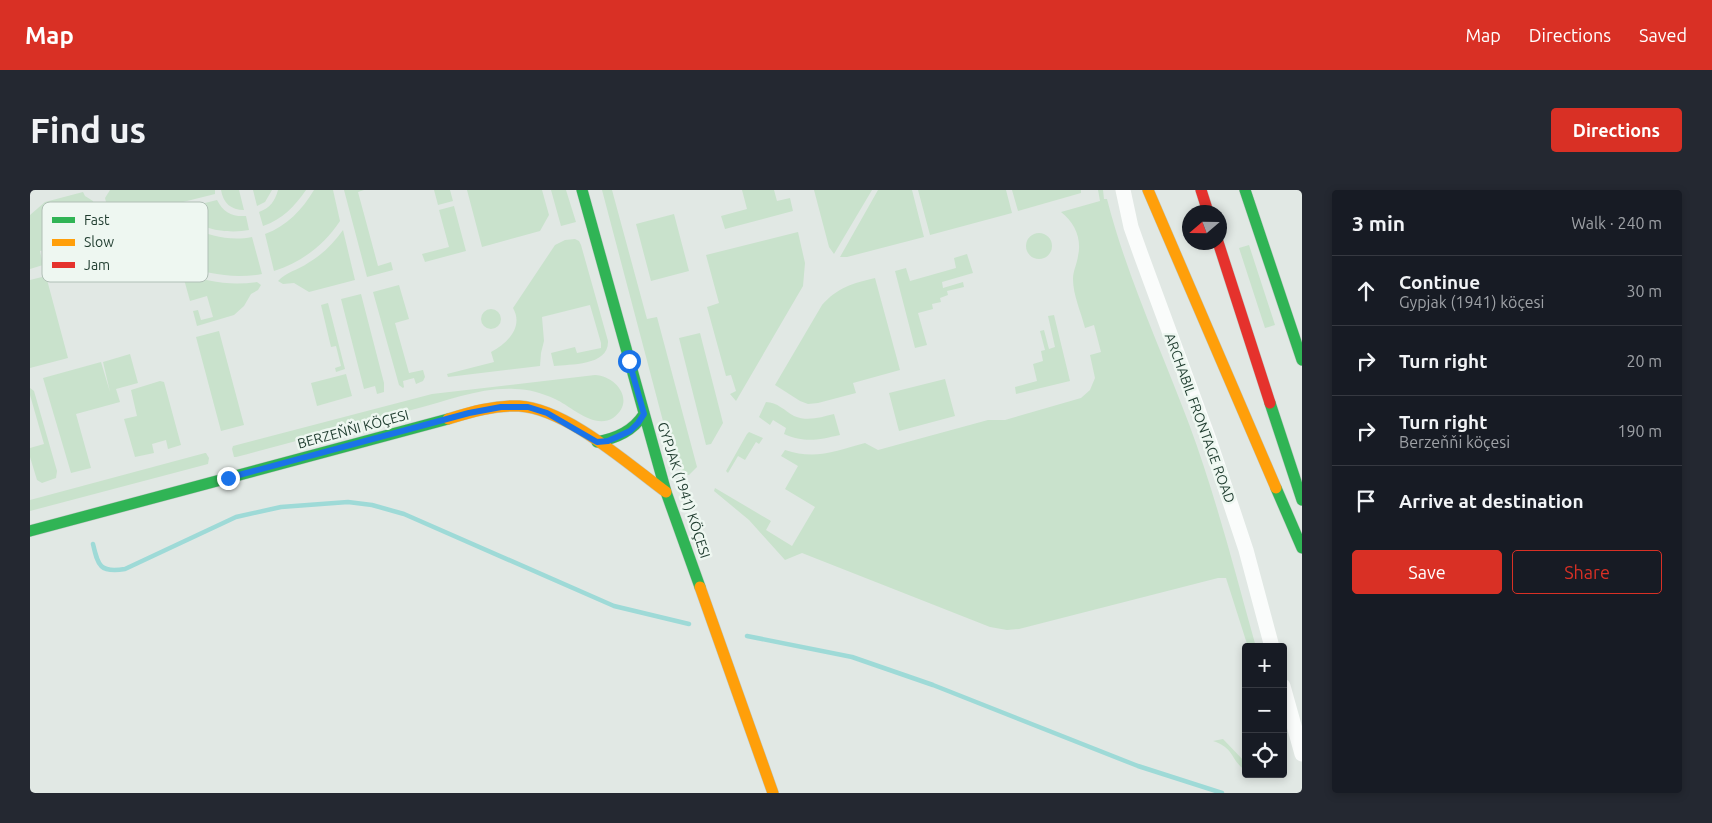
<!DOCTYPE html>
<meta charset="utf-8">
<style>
body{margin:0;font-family:Ubuntu,sans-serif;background:#242831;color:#f1f3f6}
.controls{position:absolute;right:15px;bottom:15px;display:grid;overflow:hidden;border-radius:5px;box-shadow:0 2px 8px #0003}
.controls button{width:45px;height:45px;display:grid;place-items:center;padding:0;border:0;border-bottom:1px solid #363941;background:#171b24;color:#f1f3f6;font:25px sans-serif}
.compass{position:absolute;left:1152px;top:15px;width:45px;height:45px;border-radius:50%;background:#171b24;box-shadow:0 2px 8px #0003;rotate:250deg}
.stop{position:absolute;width:15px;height:15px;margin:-11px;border:4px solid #1a73e8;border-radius:50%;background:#fff}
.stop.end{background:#1a73e8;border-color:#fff;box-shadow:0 1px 5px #0008}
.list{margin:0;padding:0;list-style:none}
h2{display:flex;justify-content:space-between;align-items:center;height:65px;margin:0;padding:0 20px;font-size:21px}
h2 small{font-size:16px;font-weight:400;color:#9ea1a6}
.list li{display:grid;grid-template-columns:32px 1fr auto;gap:15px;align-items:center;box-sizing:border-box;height:70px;padding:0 20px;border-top:1px solid #363941}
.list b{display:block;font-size:19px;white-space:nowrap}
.list p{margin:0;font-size:16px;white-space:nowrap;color:#9ea1a6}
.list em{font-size:16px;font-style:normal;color:#9ea1a6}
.actions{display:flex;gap:10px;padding:15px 20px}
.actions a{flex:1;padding:11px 0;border:1px solid #d93025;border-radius:5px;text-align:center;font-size:18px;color:#d93025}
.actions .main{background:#d93025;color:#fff}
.icon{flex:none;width:28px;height:28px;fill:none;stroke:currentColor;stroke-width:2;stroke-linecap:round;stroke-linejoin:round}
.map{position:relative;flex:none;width:1272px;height:603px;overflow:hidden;border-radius:5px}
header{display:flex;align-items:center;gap:30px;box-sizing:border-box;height:70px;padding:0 25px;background:#d93025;color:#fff}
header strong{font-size:24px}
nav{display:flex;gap:28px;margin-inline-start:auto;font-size:18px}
.intro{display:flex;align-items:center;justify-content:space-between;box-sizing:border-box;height:120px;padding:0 30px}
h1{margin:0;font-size:35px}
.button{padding:12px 22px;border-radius:5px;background:#d93025;color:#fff;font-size:18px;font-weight:700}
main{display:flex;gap:30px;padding:0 30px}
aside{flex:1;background:#171b24;border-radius:5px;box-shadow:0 2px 8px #0003}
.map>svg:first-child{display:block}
.green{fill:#c9e2cc}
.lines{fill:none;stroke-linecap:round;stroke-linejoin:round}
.stream{stroke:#9edad7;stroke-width:4.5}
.fast-casing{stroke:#bdc7c2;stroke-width:12}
.slow-casing{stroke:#bdc7c2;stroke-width:12}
.jam-casing{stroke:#bdc7c2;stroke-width:12}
.street{stroke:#fafcfb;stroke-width:15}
.fast{stroke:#30b455;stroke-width:11}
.slow{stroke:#ff9f0a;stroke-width:11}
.jam{stroke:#e5322d;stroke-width:11}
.route{stroke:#1a73e8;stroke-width:6}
.labels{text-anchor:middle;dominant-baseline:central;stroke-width:5;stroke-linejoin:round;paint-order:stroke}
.street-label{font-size:14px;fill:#1e3b2e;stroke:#eef7f1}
.key{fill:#eef7f1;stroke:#b0bfb6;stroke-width:1}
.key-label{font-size:14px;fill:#1e3b2e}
</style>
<header>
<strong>Map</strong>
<nav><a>Map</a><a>Directions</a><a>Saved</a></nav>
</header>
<div class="intro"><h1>Find us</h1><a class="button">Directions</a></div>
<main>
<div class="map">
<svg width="1272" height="603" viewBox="0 0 1272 603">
<rect width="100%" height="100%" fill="#e1e8e4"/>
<path class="green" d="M 80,0 L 185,0 L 185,4 L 153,12 L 137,29 L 103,37 L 102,33 L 81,33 L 75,8 Z
M 191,0 L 209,0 L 214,20 C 201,20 193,13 191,0 Z
M 223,0 L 242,0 L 235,12 L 227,16 Z
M 248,0 L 276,0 C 264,17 253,29 233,36 L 229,22 C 240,18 245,11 248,0 Z
M 284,0 L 303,0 L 310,31 C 294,55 272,72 244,81 L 235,44 C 257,36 272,20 284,0 Z
M 314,0 L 334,0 L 328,2 L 348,76 L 361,72 L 363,80 L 337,87 Z
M 404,0 L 420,0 L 423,11 L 408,15 Z
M 437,0 L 512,0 L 519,25 L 510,41 L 452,57 Z
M 521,0 L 536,0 L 546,32 L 531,36 Z
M 572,0 L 582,0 L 617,129 L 627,127 L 667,277 L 659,285 L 654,285 L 650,279 L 634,235 Z
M 712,0 L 744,0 L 747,11 L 760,8 L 763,21 L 695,39 L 691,26 L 717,19 Z
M 784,0 L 842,0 L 804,64 L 799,57 Z
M 848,0 L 882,0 L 894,47 L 817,67 L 810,67 Z
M 888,0 L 976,0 L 982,23 L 900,45 Z
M 982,0 L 1051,0 L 1051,3 L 988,21 Z
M 1068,0 L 1073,0 L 1074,9 L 1077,9 C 1097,87 1131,159 1159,234 C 1186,307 1205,382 1226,457 L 1218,457 L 1196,388 L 1188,388 L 989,439 L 977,440 L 960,437 L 772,363 L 755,370 L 719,330 L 684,301 L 685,298 L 741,331 L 736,340 L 762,356 L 785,317 L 755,299 L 768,276 L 751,266 L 755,260 C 785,270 806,261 835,253 L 848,260 L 958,230 L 975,230 L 1051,208 L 1060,200 L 1065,188 L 1060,165 L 1071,162 L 1064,135 L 1055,138 C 1051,122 1043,105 1043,89 C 1043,81 1047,74 1048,66 C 1052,49 1045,33 1031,22 L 1070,11 Z
M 53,2 L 55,6 L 63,11 L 69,36 L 47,47 L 48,51 L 10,61 L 13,75 L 0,79 L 0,25 L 15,12 Z
M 187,10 C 193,22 202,27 216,26 L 219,40 C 198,44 166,40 152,21 L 155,18 Z
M 424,16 L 436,61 L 395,72 L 392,64 L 419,57 L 409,20 Z
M 644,24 L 659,81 L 621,91 L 606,34 Z
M 146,26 C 151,29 157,34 163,37 C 180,47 202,51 222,47 L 232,84 C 203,89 177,84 151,74 L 140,34 Z
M 313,40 L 325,90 L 279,102 L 264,93 L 253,94 L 248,91 C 256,82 268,80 278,73 C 292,65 304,53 313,40 Z
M 768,42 L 775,73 L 773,96 L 706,211 L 700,204 L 706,201 L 701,185 L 696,186 L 677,117 L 689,113 L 676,65 Z
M996 56a13 13 0 1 1 26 0a13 13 0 1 1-26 0Z
M 545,49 L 549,51 L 551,55 L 578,151 C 579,176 540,174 524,176 L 521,163 L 545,157 L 547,163 L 571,158 L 571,153 L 560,115 L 512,127 L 514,151 L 511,163 L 510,176 L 418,187 L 417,184 L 464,172 L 461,162 C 477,154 494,137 483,118 L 525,55 L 535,50 Z
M 1219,55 L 1245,135 L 1235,138 L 1209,58 Z
M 937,64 L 943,83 L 912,92 L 913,98 L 933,92 L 934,97 L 917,101 L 918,105 L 910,108 L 911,112 L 902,114 L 903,119 L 888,123 L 897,155 L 885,158 L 865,81 L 876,78 L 880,91 L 926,78 L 924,68 Z
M 152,82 C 176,92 201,96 227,92 L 231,95 L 228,100 L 221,104 L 214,116 L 204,125 L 167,136 L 163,121 L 168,120 L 171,130 L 183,127 L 177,106 L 160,111 Z
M 16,86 L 38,168 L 0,178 L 0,90 Z
M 845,88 L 870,180 L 823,193 L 826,203 L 788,213 L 778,214 L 770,211 L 745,195 L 792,115 C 807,98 823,93 845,88 Z
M 369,95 L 379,129 L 365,133 L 379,183 L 393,180 L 395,187 L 393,191 L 386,194 L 384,188 L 373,191 L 374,197 L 373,198 L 369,195 L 343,102 Z
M 331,104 L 354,193 L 354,202 L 347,204 L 345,196 L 334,199 L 311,109 Z
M 298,113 L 315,179 L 306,182 L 305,178 L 311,176 L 306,156 L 301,157 L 291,115 Z
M451 129a10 10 0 1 1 20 0a10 10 0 1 1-20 0Z
M 1024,125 L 1040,191 L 986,204 L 985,197 L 1007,191 L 1003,174 L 1013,171 L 1011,161 L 1015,160 L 1010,141 L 1014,140 L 1019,159 L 1025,157 L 1018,126 Z
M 189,141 L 214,235 L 191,241 L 166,147 Z
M 670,143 L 693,233 L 681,254 L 676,255 L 649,148 Z
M 100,164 L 108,193 L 86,199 L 90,212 L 46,224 L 61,278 L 41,283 L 13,188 L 71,172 L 80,202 L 73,172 Z
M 316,184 L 322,206 L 287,216 L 281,193 Z
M 565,185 C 587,186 606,212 583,228 C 564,240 541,216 525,209 C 512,203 498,199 485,199 C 451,197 417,211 385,219 C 325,235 266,251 206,267 L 204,267 L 202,259 L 203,256 L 402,204 Z
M 915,189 L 925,226 L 869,241 L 859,203 Z
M 130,191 L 134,192 L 151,255 L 138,259 L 136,250 L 122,254 L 124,263 L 105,267 L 94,229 L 107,226 L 101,200 Z
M 0,198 L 4,201 L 27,281 L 26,288 L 12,293 L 7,290 L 0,267 L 0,258 L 14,254 L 0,205 Z
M 736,212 C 747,212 755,221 764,226 C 778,232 791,227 804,224 L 810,245 C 788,250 775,253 754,244 L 756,238 L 743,230 L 740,235 L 729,227 Z
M 719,242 L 733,248 L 729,254 L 726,252 L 715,270 L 708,266 L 698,283 L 696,281 L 717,244 Z
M 175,263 L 176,263 L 179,268 L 178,274 L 0,321 L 0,310 Z
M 1193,549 L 1216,573 L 1216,581 C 1200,570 1205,558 1183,551 Z"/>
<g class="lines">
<path class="stream" d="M 63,354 C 68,376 70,383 95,379 L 206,327 L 251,317 L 318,312 L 342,315 L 374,324 L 584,416 L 659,434
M 717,446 L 822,467 L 903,495 L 1108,576 L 1192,603"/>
<g class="fast-casing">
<path id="fast" d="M 552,0 L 636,302 L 670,397
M 1215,0 L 1272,170
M 1240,213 L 1272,310
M 567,252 C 587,248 603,241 614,224
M 1246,298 L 1272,358
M 0,341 L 418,229"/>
</g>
<g class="slow-casing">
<path id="slow" d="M 1118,0 L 1246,298
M 418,229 C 441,222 465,215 489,216 C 537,219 598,274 636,302
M 670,397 L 743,603"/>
</g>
<g class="jam-casing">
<path id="jam" d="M 1171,0 L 1178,22
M 1188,52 L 1240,213"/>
</g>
<path class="street" d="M 1093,0 L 1101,37 L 1111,65 L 1180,252 L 1216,360 L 1242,457
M 1253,496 L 1272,564"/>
<use href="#fast" class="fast"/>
<use href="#slow" class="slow"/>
<use href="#jam" class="jam"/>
</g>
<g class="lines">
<path class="route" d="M 198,288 L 439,223 L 471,217 L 498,217 L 517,223 L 567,252 L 578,251 L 600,241 L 608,233 L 614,224 L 599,171"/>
</g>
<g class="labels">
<g class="street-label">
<text transform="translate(1170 228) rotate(70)">ARCHABIL FRONTAGE ROAD</text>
<text transform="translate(323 239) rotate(-15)">BERZEŇŇI KÖÇESI</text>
<text transform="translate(654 300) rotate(72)">GYPJAK (1941) KÖÇESI</text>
</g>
</g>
<rect x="12" y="12" width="166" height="80" rx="8" class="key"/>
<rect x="22" y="27" width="23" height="6" fill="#30b455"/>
<rect x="22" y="49" width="23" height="7" fill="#ff9f0a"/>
<rect x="22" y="72" width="23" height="6" fill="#e5322d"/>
<g class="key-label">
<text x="54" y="35">Fast</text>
<text x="54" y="57">Slow</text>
<text x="54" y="80">Jam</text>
</g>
</svg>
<div class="controls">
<button>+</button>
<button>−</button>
<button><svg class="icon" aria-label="locate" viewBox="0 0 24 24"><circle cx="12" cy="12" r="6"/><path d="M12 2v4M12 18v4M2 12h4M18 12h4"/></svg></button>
</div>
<svg class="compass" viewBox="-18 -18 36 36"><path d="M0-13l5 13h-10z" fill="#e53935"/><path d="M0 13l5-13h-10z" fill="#9ea1a6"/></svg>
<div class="stop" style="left:599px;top:171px"></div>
<div class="stop end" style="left:198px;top:288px"></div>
</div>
<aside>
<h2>3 min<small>Walk · 240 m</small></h2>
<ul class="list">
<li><svg class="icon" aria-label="ahead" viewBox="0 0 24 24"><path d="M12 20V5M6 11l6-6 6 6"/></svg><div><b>Continue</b><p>Gypjak (1941) köçesi</p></div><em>30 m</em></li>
<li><svg class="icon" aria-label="right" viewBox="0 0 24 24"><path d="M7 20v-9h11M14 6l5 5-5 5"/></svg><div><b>Turn right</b></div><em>20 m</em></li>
<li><svg class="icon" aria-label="right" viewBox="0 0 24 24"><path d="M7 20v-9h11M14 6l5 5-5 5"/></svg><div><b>Turn right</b><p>Berzeňňi köçesi</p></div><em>190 m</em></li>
<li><svg class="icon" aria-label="arrive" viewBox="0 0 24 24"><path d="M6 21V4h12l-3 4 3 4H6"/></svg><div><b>Arrive at destination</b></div></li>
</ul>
<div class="actions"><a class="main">Save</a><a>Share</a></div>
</aside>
</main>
